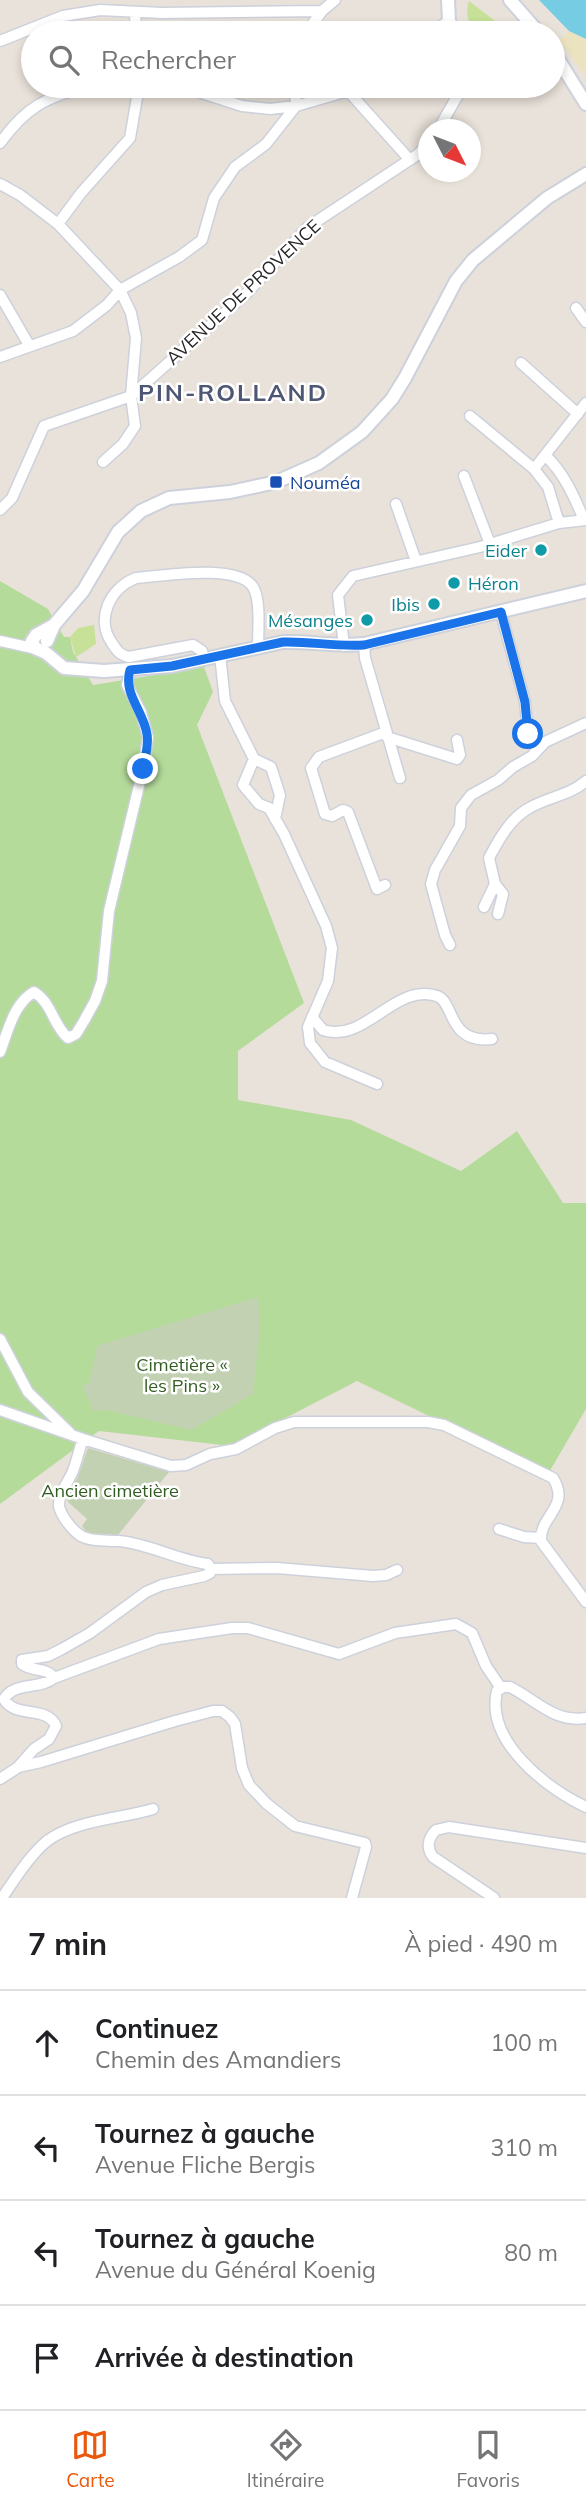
<!DOCTYPE html>
<html lang="fr">
<meta charset="utf-8">
<style>
body{margin:0;font-family:Mulish,sans-serif;background:#f6f6f6;color:#202124}
.compass{position:absolute;left:418px;top:119px;width:63px;height:63px;border-radius:50%;background:#fff;box-shadow:0 4px 10px #0003;rotate:132deg}
.stop{position:absolute;width:21px;height:21px;margin:-16px;border:5px solid #1a73e8;border-radius:50%;background:#fff}
.stop.end{background:#1a73e8;border-color:#fff;box-shadow:0 2px 7px #0008}
.list{margin:0;padding:0;list-style:none}
h2{display:flex;justify-content:space-between;align-items:center;height:91px;margin:0;padding:0 28px;font-size:30px}
h2 small{font-size:23px;font-weight:400;color:#757577}
.list li{display:grid;grid-template-columns:46px 1fr auto;gap:21px;align-items:center;box-sizing:border-box;height:105px;padding:0 28px;border-top:2px solid #e0e0e0}
.list b{display:block;font-size:26px;white-space:nowrap}
.list p{margin:0;font-size:23px;white-space:nowrap;color:#757577}
.list em{font-size:23px;font-style:normal;color:#757577}
.icon{flex:none;width:38px;height:38px;fill:none;stroke:currentColor;stroke-width:2;stroke-linecap:round;stroke-linejoin:round}
.map{position:relative;flex:none;width:586px;height:1898px;overflow:hidden}
.search{position:absolute;background:#fff;box-shadow:0 4px 10px #0003;left:21px;right:21px;top:21px;height:77px;display:flex;align-items:center;gap:18px;box-sizing:border-box;padding:0 24px;border-radius:38px;color:#757577;font-size:26px}
.sheet{height:511px;background:#fff}
nav{display:flex;justify-content:space-around;align-items:center;box-sizing:border-box;height:98px;border-top:2px solid #e0e0e0;background:#fff;font-size:19px;color:#757577}
nav a{display:grid;justify-items:center;gap:4px}
nav .on{color:#ea580c}
.map>svg:first-child{display:block}
.green{fill:#b5db9b}
.sand{fill:#ebe2c0}
.cemetery{fill:#c3d1b3}
.pitch{fill:#c7e198}
.water{fill:#76cce2}
.lines{fill:none;stroke-linecap:round;stroke-linejoin:round}
.minor-casing{stroke:#cdd1db;stroke-width:13}
.tertiary-casing{stroke:#cdd1db;stroke-width:16}
.minor{stroke:#fff;stroke-width:10}
.tertiary{stroke:#fff;stroke-width:12}
.route{stroke:#1a73e8;stroke-width:9}
.transit-dot{fill:#1a4fb4;stroke:#fff;stroke-width:2.5}
.culture-dot{fill:#0f9aa8;stroke:#fff;stroke-width:2.5}
.labels{text-anchor:middle;dominant-baseline:central;stroke-width:5;stroke-linejoin:round;paint-order:stroke}
.street-label{font-size:18px;fill:#272727;stroke:#fff}
.transit-label{font-size:18px;fill:#164399;stroke:#fff;text-anchor:start}
.culture-label{font-size:18px;fill:#0d838f;stroke:#fff;text-anchor:end}
.park-label{font-size:18px;fill:#305c20;stroke:#fff}
.district-label{font-size:24px;font-weight:bold;letter-spacing:2px;fill:#4d5673;stroke:#fff}
</style>
<div class="map">
<svg width="586" height="1898" viewBox="0 0 586 1898">
<rect width="100%" height="100%" fill="#e9e2da"/>
<path class="green" d="M 0,581 L 48,609 L 64,637 L 70,637 L 73,652 L 93,685 L 204,667 L 213,692 L 197,725 L 304,1003 L 238,1051 L 238,1100 L 351,1120 L 461,1171 L 517,1131 L 563,1203 L 586,1203 L 586,1409 L 548,1474 L 357,1381 L 231,1446 L 99,1431 L 0,1504 Z"/>
<path class="sand" d="M 569,31 L 586,39 L 586,76 L 559,40 Z"/>
<path class="cemetery" d="M 258,1297 L 260,1329 L 253,1394 L 191,1430 L 107,1410 L 93,1411 L 82,1385 L 89,1384 L 97,1346 Z
M 88,1448 L 169,1472 L 118,1535 L 87,1533 L 82,1526 L 87,1519 L 68,1502 L 66,1493 L 77,1479 Z"/>
<path class="pitch" d="M 469,1 L 495,21 L 483,33 L 475,33 C 468,22 465,14 469,1 Z
M 94,625 L 96,644 L 76,657 L 70,637 L 78,628 Z"/>
<path class="water" d="M 539,0 L 586,0 L 586,39 L 569,31 Z"/>
<g class="lines">
<g class="minor-casing">
<path id="minor" d="M 135,12 L 136,33
M 306,33 L 322,11 L 335,0
M 431,33 L 449,21
M 0,41 L 63,16 L 100,10 L 162,13 L 322,11
M 180,86 L 242,106 L 270,109 L 296,106 L 295,86
M 348,91 L 410,160
M 438,130 L 463,86
M 0,143 C 27,106 45,98 88,86
M 0,184 L 20,195 L 58,224 L 120,290 L 131,313 L 136,338 L 131,396 L 135,426 L 123,444 L 103,462
M 58,224 L 81,193 L 130,138 L 139,86
M 0,295 L 29,345
M 576,308 L 586,322
M 0,357 L 73,331 L 107,305 L 120,290 L 179,257 L 202,240 L 214,198 L 235,167 L 266,144 L 296,106 L 348,91 L 356,86
M 521,363 L 578,414
M 470,416 L 534,469 L 548,487 L 559,523
M 545,455 C 564,473 574,496 584,520
M 534,469 L 586,403
M 464,476 L 490,544
M 396,504 L 416,561
M 0,510 L 12,498 L 44,426 L 131,396 L 248,292 L 308,227 L 417,155 L 428,144
M 501,613 L 525,702 L 528,734
M 0,641 L 37,649
M 364,644 L 365,658 L 400,778
M 344,646 L 338,595 L 353,576 L 480,547 L 559,523 L 586,520
M 220,655 L 225,701 L 254,759 L 271,767 L 280,795 L 275,819
M 204,659 L 202,651 L 193,645 L 129,657 C 120,655 117,651 112,643 C 95,619 110,588 136,578 C 161,576 238,563 253,587 C 261,599 258,631 258,647
M 387,737 L 457,759 L 460,755 L 457,740
M 254,759 L 243,785 L 259,804 L 269,808 L 284,834 L 326,926 L 332,948 L 328,981 L 308,1027 L 310,1043 L 325,1062 L 377,1084
M 495,884 L 503,894 L 498,914
M 385,885 L 377,889 L 348,812 L 343,810 L 332,816 L 325,814 L 311,768 L 319,757 L 386,732
M 484,907 L 495,884 L 489,858 C 499,839 511,817 531,807 C 549,797 570,795 586,781
M 450,945 L 445,935 L 431,884 L 435,870 L 460,826 L 461,808 L 471,795 L 498,780 L 513,767 L 532,756 L 545,742 L 586,723
M 312,1017 L 323,1030 C 365,1044 395,982 437,996 C 455,1002 447,1044 492,1039
M 0,1052 C 8,1031 14,1003 34,992 C 53,1004 52,1024 68,1038 L 76,1034 L 84,1021 L 95,1001 L 102,981 L 109,911 L 143,769 L 148,737 L 141,712 L 127,685 L 130,670
M 0,1339 L 28,1392 L 70,1433
M 0,1410 L 83,1439 L 171,1466 L 186,1465 L 210,1454 L 236,1449 L 275,1428 L 294,1422 L 428,1422 L 444,1425 L 553,1478 C 571,1507 539,1516 541,1541 L 586,1602
M 499,1529 L 524,1537 L 541,1538
M 211,1569 L 277,1568 L 373,1576 L 386,1575 L 397,1570
M 54,1678 L 159,1639 L 232,1628 L 248,1628 L 339,1654 L 395,1633 L 456,1624 L 472,1633 L 486,1666 L 501,1688
M 586,1718 C 554,1723 536,1700 510,1687 L 503,1687 L 497,1691 C 485,1741 546,1788 586,1807
M 18,1767 L 41,1762 L 175,1721 L 213,1711 L 222,1711 L 230,1717 L 235,1724 L 242,1768 L 249,1785 L 267,1804 L 295,1826 L 365,1843 L 366,1847 L 352,1898
M 0,1779 L 17,1768 L 34,1749 L 49,1739 L 56,1726 C 47,1705 15,1719 4,1699 C 15,1681 40,1690 54,1678 C 47,1667 32,1672 22,1664 L 22,1660 L 48,1656 L 62,1649 L 90,1633 L 146,1592 L 162,1585 L 204,1576 L 210,1573 L 211,1569 L 208,1564 C 177,1560 150,1544 119,1541 C 106,1540 92,1542 81,1536 C 72,1530 61,1516 59,1506 C 58,1494 69,1481 73,1471 C 77,1460 79,1450 83,1439
M 2,1898 C 15,1879 29,1856 47,1841 C 75,1820 120,1819 153,1809
M 494,1898 L 433,1857 C 426,1848 428,1838 436,1830 L 449,1827 L 586,1848"/>
</g>
<g class="tertiary-casing">
<path id="tertiary" d="M 448,0 L 449,21 L 455,33
M 510,0 L 539,33
M 553,51 L 586,104
M 54,625 L 36,635 L 32,641 L 35,648 L 46,653 L 64,668 L 104,671 L 172,666 L 283,642 C 310,641 336,647 364,644 L 586,591
M 47,641 L 54,625 L 83,591 L 118,532 L 141,511 L 169,498 L 230,492 L 276,482 L 319,463 L 362,432 L 392,399 L 405,378 L 456,281 L 473,260 L 547,198 L 586,174"/>
</g>
<use href="#minor" class="minor"/>
<use href="#tertiary" class="tertiary"/>
</g>
<g class="lines">
<path class="route" d="M 143,769 C 145,758 149,745 147,734 C 143,710 123,694 130,670 L 172,666 L 283,642 C 310,641 336,647 364,645 L 501,612 L 525,702 L 528,734"/>
</g>
<rect class="transit-dot" x="269" y="475" width="14" height="14" rx="3.5"/>
<g class="culture-dot">
<circle cx="541" cy="550" r="7"/>
<circle cx="454" cy="583" r="7"/>
<circle cx="434" cy="604" r="7"/>
<circle cx="367" cy="620" r="7"/>
</g>
<g class="labels">
<g class="street-label">
<text transform="translate(243 292) rotate(-43)">AVENUE DE PROVENCE</text>
</g>
<g class="transit-label">
<text x="290" y="482">Nouméa</text>
</g>
<g class="culture-label">
<text x="527" y="550">Eider</text>
<text x="468" y="583" text-anchor="start">Héron</text>
<text x="420" y="604">Ibis</text>
<text x="353" y="620">Mésanges</text>
</g>
<g class="park-label">
<text x="182" y="1364">Cimetière «<tspan x="182" dy="21">les Pins »</tspan></text>
<text x="110" y="1490">Ancien cimetière</text>
</g>
<g class="district-label">
<text x="233" y="392">PIN-ROLLAND</text>
</g>
</g>
</svg>
<svg class="compass" viewBox="-18 -18 36 36"><path d="M0-13l5 13h-10z" fill="#e53935"/><path d="M0 13l5-13h-10z" fill="#757577"/></svg>
<div class="stop" style="left:528px;top:734px"></div>
<div class="stop end" style="left:143px;top:769px"></div>
<div class="search"><svg class="icon" aria-label="search" viewBox="0 0 24 24"><circle cx="10" cy="10" r="6"/><path d="M15 15l6 6"/></svg>Rechercher</div>
</div>
<section class="sheet">
<h2>7 min<small>À pied · 490 m</small></h2>
<ul class="list">
<li><svg class="icon" aria-label="ahead" viewBox="0 0 24 24"><path d="M12 20V5M6 11l6-6 6 6"/></svg><div><b>Continuez</b><p>Chemin des Amandiers</p></div><em>100 m</em></li>
<li><svg class="icon" aria-label="left" viewBox="0 0 24 24"><path d="M17 20v-9H6M10 6l-5 5 5 5"/></svg><div><b>Tournez à gauche</b><p>Avenue Fliche Bergis</p></div><em>310 m</em></li>
<li><svg class="icon" aria-label="left" viewBox="0 0 24 24"><path d="M17 20v-9H6M10 6l-5 5 5 5"/></svg><div><b>Tournez à gauche</b><p>Avenue du Général Koenig</p></div><em>80 m</em></li>
<li><svg class="icon" aria-label="arrive" viewBox="0 0 24 24"><path d="M6 21V4h12l-3 4 3 4H6"/></svg><div><b>Arrivée à destination</b></div></li>
</ul>
</section>
<nav>
<a class="on"><svg class="icon" aria-label="map" viewBox="0 0 24 24"><path d="M3 6l6-2 6 2 6-2v14l-6 2-6-2-6 2zM9 4v14M15 6v14"/></svg>Carte</a>
<a><svg class="icon" aria-label="directions" viewBox="0 0 24 24"><path d="M12 3l9 9-9 9-9-9zM9 14v-3h6M13 9l2 2-2 2"/></svg>Itinéraire</a>
<a><svg class="icon" aria-label="saved" viewBox="0 0 24 24"><path d="M7 4h10v16l-5-4-5 4z"/></svg>Favoris</a>
</nav>
